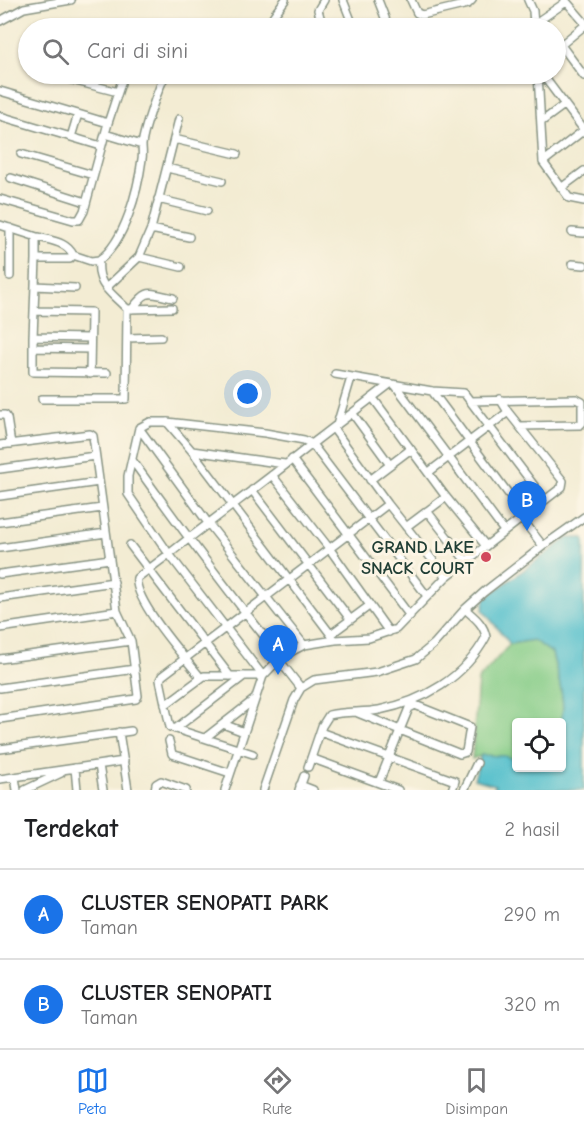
<!DOCTYPE html>
<html lang="id">
<style>
body{margin:0;font-family:"Comic Neue",sans-serif;background:#f2f2f2;color:#202124}
.controls{position:absolute;right:18px;bottom:18px;display:grid;overflow:hidden;border-radius:6px;box-shadow:0 2px 4px #0004}
.controls button{width:54px;height:54px;display:grid;place-items:center;padding:0;border:0;border-bottom:2px solid #e0e0e0;background:#fff;color:#202124;font:30px sans-serif}
.you{position:absolute;left:248px;top:394px;width:21px;height:21px;margin:-15px;border:4px solid #fff;border-radius:50%;background:#1a73e8;box-shadow:0 0 0 9px #1a73e833}
.badge{display:grid;place-items:center;width:39px;height:39px;border-radius:50%;background:#1a73e8;color:#fff;font-size:20px;font-weight:700}
.pin{position:absolute;translate:-50% -50px;filter:drop-shadow(0 2px 3px #0008)}
.pin::after{content:'';position:absolute;top:32px;width:21px;height:18px;background:inherit;clip-path:polygon(0 0,100% 0,50% 100%)}
.list{margin:0;padding:0;list-style:none}
h2{display:flex;justify-content:space-between;align-items:center;height:78px;margin:0;padding:0 24px;font-size:26px}
h2 small{font-size:20px;font-weight:400;color:#757577}
.list li{display:grid;grid-template-columns:39px 1fr auto;gap:18px;align-items:center;box-sizing:border-box;height:90px;padding:0 24px;border-top:2px solid #e0e0e0}
.list b{display:block;font-size:22px;white-space:nowrap}
.list p{margin:0;font-size:20px;white-space:nowrap;color:#757577}
.list em{font-size:20px;font-style:normal;color:#757577}
.icon{flex:none;width:33px;height:33px;fill:none;stroke:currentColor;stroke-width:2;stroke-linecap:round;stroke-linejoin:round}
.map{position:relative;flex:none;width:584px;height:790px;overflow:hidden}
.search{position:absolute;background:#fff;box-shadow:0 2px 4px #0004;left:18px;right:18px;top:18px;height:66px;display:flex;align-items:center;gap:15px;box-sizing:border-box;padding:0 21px;border-radius:33px;color:#757577;font-size:22px}
.sheet{height:258px;background:#fff}
nav{display:flex;justify-content:space-around;align-items:center;box-sizing:border-box;height:84px;border-top:2px solid #e0e0e0;background:#fff;font-size:16px;color:#757577}
nav a{display:grid;justify-items:center;gap:3px}
nav .on{color:#1a73e8}
.map>svg:first-child{display:block}
.green{fill:#85cc87;stroke:#52845e;stroke-width:1.5}
.water{fill:#52bfcc;stroke:#387e80;stroke-width:1.5}
.lines{fill:none;stroke-linecap:round;stroke-linejoin:round}
.minor-casing{stroke:#899484;stroke-width:10}
.minor{stroke:#fff;stroke-width:7}
.poi-dot{fill:#d1495b;stroke:#fcf5e5;stroke-width:2}
.labels{text-anchor:middle;dominant-baseline:central;stroke-width:6;stroke-linejoin:round;paint-order:stroke}
.poi-label{font-size:18px;font-weight:bold;fill:#1f3d34;stroke:#fcf5e5;text-anchor:end}
</style>
<div class="map">
<svg width="584" height="790" viewBox="0 0 584 790">
<rect width="100%" height="100%" fill="#fcf5e5"/>
<filter id="ink" filterUnits="userSpaceOnUse"><feTurbulence type="fractalNoise" baseFrequency=".0167" numOctaves="2"/><feDisplacementMap in="SourceGraphic" scale="12" xChannelSelector="R" yChannelSelector="G"/><feConvolveMatrix kernelMatrix="1 2 1 2 8 2 1 2 1" color-interpolation-filters="sRGB"/></filter>
<filter id="wash" filterUnits="userSpaceOnUse"><feTurbulence type="fractalNoise" baseFrequency=".008" numOctaves="4" result="noise"/><feDisplacementMap in="SourceGraphic" scale="24" xChannelSelector="R" yChannelSelector="G"/><feGaussianBlur stdDeviation="1.35" result="paint"/><feColorMatrix in="noise" values="0 0 0 0 0 0 0 0 0 0 0 0 0 0 0 0 0 1.4 0 .05"/><feComposite in="paint" operator="in"/></filter>
<g filter="url(#wash)">
<rect width="100%" height="100%" fill="#f3ecd3"/>
<path class="green" d="M 533,640 L 552,653 C 557,674 567,702 561,722 L 516,722 L 516,760 C 502,756 486,753 472,759 L 478,680 L 510,644 Z"/>
<path class="water" d="M 568,538 L 584,538 L 584,790 L 494,790 L 495,785 L 474,779 L 481,755 L 505,756 L 516,760 L 516,768 L 562,768 L 561,722 C 567,702 557,674 552,653 L 533,640 L 510,644 L 483,610 L 485,598 Z"/>
</g>
<g filter="url(#ink)">
<g class="lines">
<g class="minor-casing">
<path id="minor" d="M 343,0 L 354,28
M 378,0 L 389,28
M 411,0 L 417,13 L 422,15 L 468,4 L 472,0
M 528,0 L 533,11 L 534,26
M 565,0 L 584,22
M 0,21 L 24,8 L 71,0
M 534,24 L 566,2
M 267,28 L 274,15 L 285,0
M 323,28 L 318,10 L 324,0
M 561,45 L 584,76
M 556,49 L 584,26
M 49,74 L 118,92
M 538,74 L 543,162 L 569,198 L 584,201
M 542,74 L 584,130
M 0,91 L 78,114
M 0,116 L 71,137
M 541,122 L 564,105
M 108,123 L 124,74
M 174,139 L 237,154
M 101,146 L 71,137 L 78,114 L 108,123 L 105,134
M 21,154 L 93,175
M 543,162 L 584,130
M 167,168 L 222,181
M 11,178 L 86,202
M 561,188 L 584,171
M 0,199 L 73,220 L 79,220 L 84,211 L 105,134 L 142,145
M 158,199 L 207,211
M 0,225 L 37,237
M 151,229 L 189,237
M 572,232 L 584,233
M 73,255 L 70,259 L 36,259 L 36,239 L 39,237 C 52,241 67,242 73,255 L 91,261 L 99,260 C 125,242 138,190 142,159 C 143,154 142,149 142,145 C 144,129 158,88 166,74
M 139,257 L 181,267
M 36,259 L 33,337 L 90,338
M 572,264 L 584,265
M 10,276 L 10,228
M 35,286 L 75,288
M 106,288 L 139,257 L 151,229 L 179,119
M 129,309 L 172,308
M 132,309 C 148,288 148,293 173,298
M 34,311 L 91,312 L 90,374
M 33,337 L 33,372 L 107,373
M 127,338 L 161,337
M 33,348 L 90,349
M 335,374 L 432,391 L 464,393 L 545,500
M 390,384 L 317,440 C 269,479 218,515 169,554 L 128,494 L 128,476 L 139,428 L 150,422 L 167,422 L 265,433 L 304,440 L 312,444 L 427,596
M 395,385 L 504,531
M 432,391 L 525,516
M 373,398 L 446,497 L 486,546
M 42,399 L 126,399 L 127,309 C 111,292 96,286 99,260
M 470,401 L 576,399 L 582,402 L 582,423 L 580,425 L 519,426
M 353,414 L 390,465
M 0,415 L 5,415 L 7,418 L 11,444
M 167,422 L 192,451 L 335,640
M 337,425 L 351,378
M 139,428 L 208,523 L 304,645
M 333,428 L 388,504 L 446,577
M 0,445 L 90,434 L 93,436 L 117,611 L 131,641 L 138,696 L 136,699 L 0,719
M 192,451 L 285,464
M 292,459 L 410,616
M 132,460 C 180,527 229,593 281,657
M 0,469 L 95,456
M 429,472 L 508,412
M 272,475 L 329,548 L 389,632
M 370,480 L 411,449
M 252,490 L 350,619
M 0,496 L 99,482
M 427,511 L 466,561
M 522,519 L 543,546
M 0,522 L 102,508
M 406,527 L 446,497
M 130,545 L 230,676
M 0,548 L 106,533
M 0,574 L 110,559
M 0,598 L 114,582
M 0,628 L 117,611
M 331,634 L 369,606
M 0,659 L 131,641
M 279,660 L 301,688
M 201,678 C 185,658 133,600 137,578 L 169,554 L 263,676 L 225,790
M 0,688 L 135,669
M 413,700 L 415,705 L 470,727 L 466,752 L 460,754 L 400,730 L 409,708 L 415,705
M 165,705 L 204,676 L 263,676 L 281,657 L 304,645 L 335,640 L 369,638 L 396,629 L 446,577 L 562,487 L 563,481 L 508,412 L 500,399
M 358,713 L 400,730 L 379,782
M 223,724 L 244,732
M 175,729 L 244,676
M 119,732 L 128,790
M 320,732 L 455,781 L 452,790
M 205,738 L 255,699
M 169,741 L 172,754 L 230,773
M 0,749 L 131,731
M 253,754 L 170,727 L 160,680 L 162,676 L 388,504
M 311,758 L 398,790
M 99,765 L 103,790
M 308,767 L 322,726 L 329,715 C 345,711 363,713 379,710 C 424,701 464,678 486,637 C 484,624 474,617 465,609
M 75,768 L 77,790
M 15,777 L 17,790
M 0,779 L 124,761
M 300,785 L 313,790
M 25,790 L 61,773
M 155,790 L 156,784 L 161,781 L 186,790
M 263,790 L 294,700 L 301,688 L 314,680 L 377,672 L 416,659 L 434,644 L 465,609 L 484,592 L 543,546 L 584,517
M 299,790 L 304,776
M 464,790 L 477,763"/>
</g>
<use href="#minor" class="minor"/>
</g>
</g>
<circle class="poi-dot" cx="486" cy="557" r="6"/>
<g class="labels">
<g class="poi-label">
<text x="474" y="547">GRAND LAKE<tspan x="474" dy="21">SNACK COURT</tspan></text>
</g>
</g>
</svg>
<div class="controls">
<button><svg class="icon" aria-label="locate" viewBox="0 0 24 24"><circle cx="12" cy="12" r="6"/><path d="M12 2v4M12 18v4M2 12h4M18 12h4"/></svg></button>
</div>
<div class="you"></div>
<div class="pin badge" style="left:278px;top:675px">A</div>
<div class="pin badge" style="left:527px;top:531px">B</div>
<div class="search"><svg class="icon" aria-label="search" viewBox="0 0 24 24"><circle cx="10" cy="10" r="6"/><path d="M15 15l6 6"/></svg>Cari di sini</div>
</div>
<section class="sheet">
<h2>Terdekat<small>2 hasil</small></h2>
<ul class="list">
<li><span class="badge">A</span><div><b>CLUSTER SENOPATI PARK</b><p>Taman</p></div><em>290 m</em></li>
<li><span class="badge">B</span><div><b>CLUSTER SENOPATI</b><p>Taman</p></div><em>320 m</em></li>
</ul>
</section>
<nav>
<a class="on"><svg class="icon" aria-label="map" viewBox="0 0 24 24"><path d="M3 6l6-2 6 2 6-2v14l-6 2-6-2-6 2zM9 4v14M15 6v14"/></svg>Peta</a>
<a><svg class="icon" aria-label="directions" viewBox="0 0 24 24"><path d="M12 3l9 9-9 9-9-9zM9 14v-3h6M13 9l2 2-2 2"/></svg>Rute</a>
<a><svg class="icon" aria-label="saved" viewBox="0 0 24 24"><path d="M7 4h10v16l-5-4-5 4z"/></svg>Disimpan</a>
</nav>
